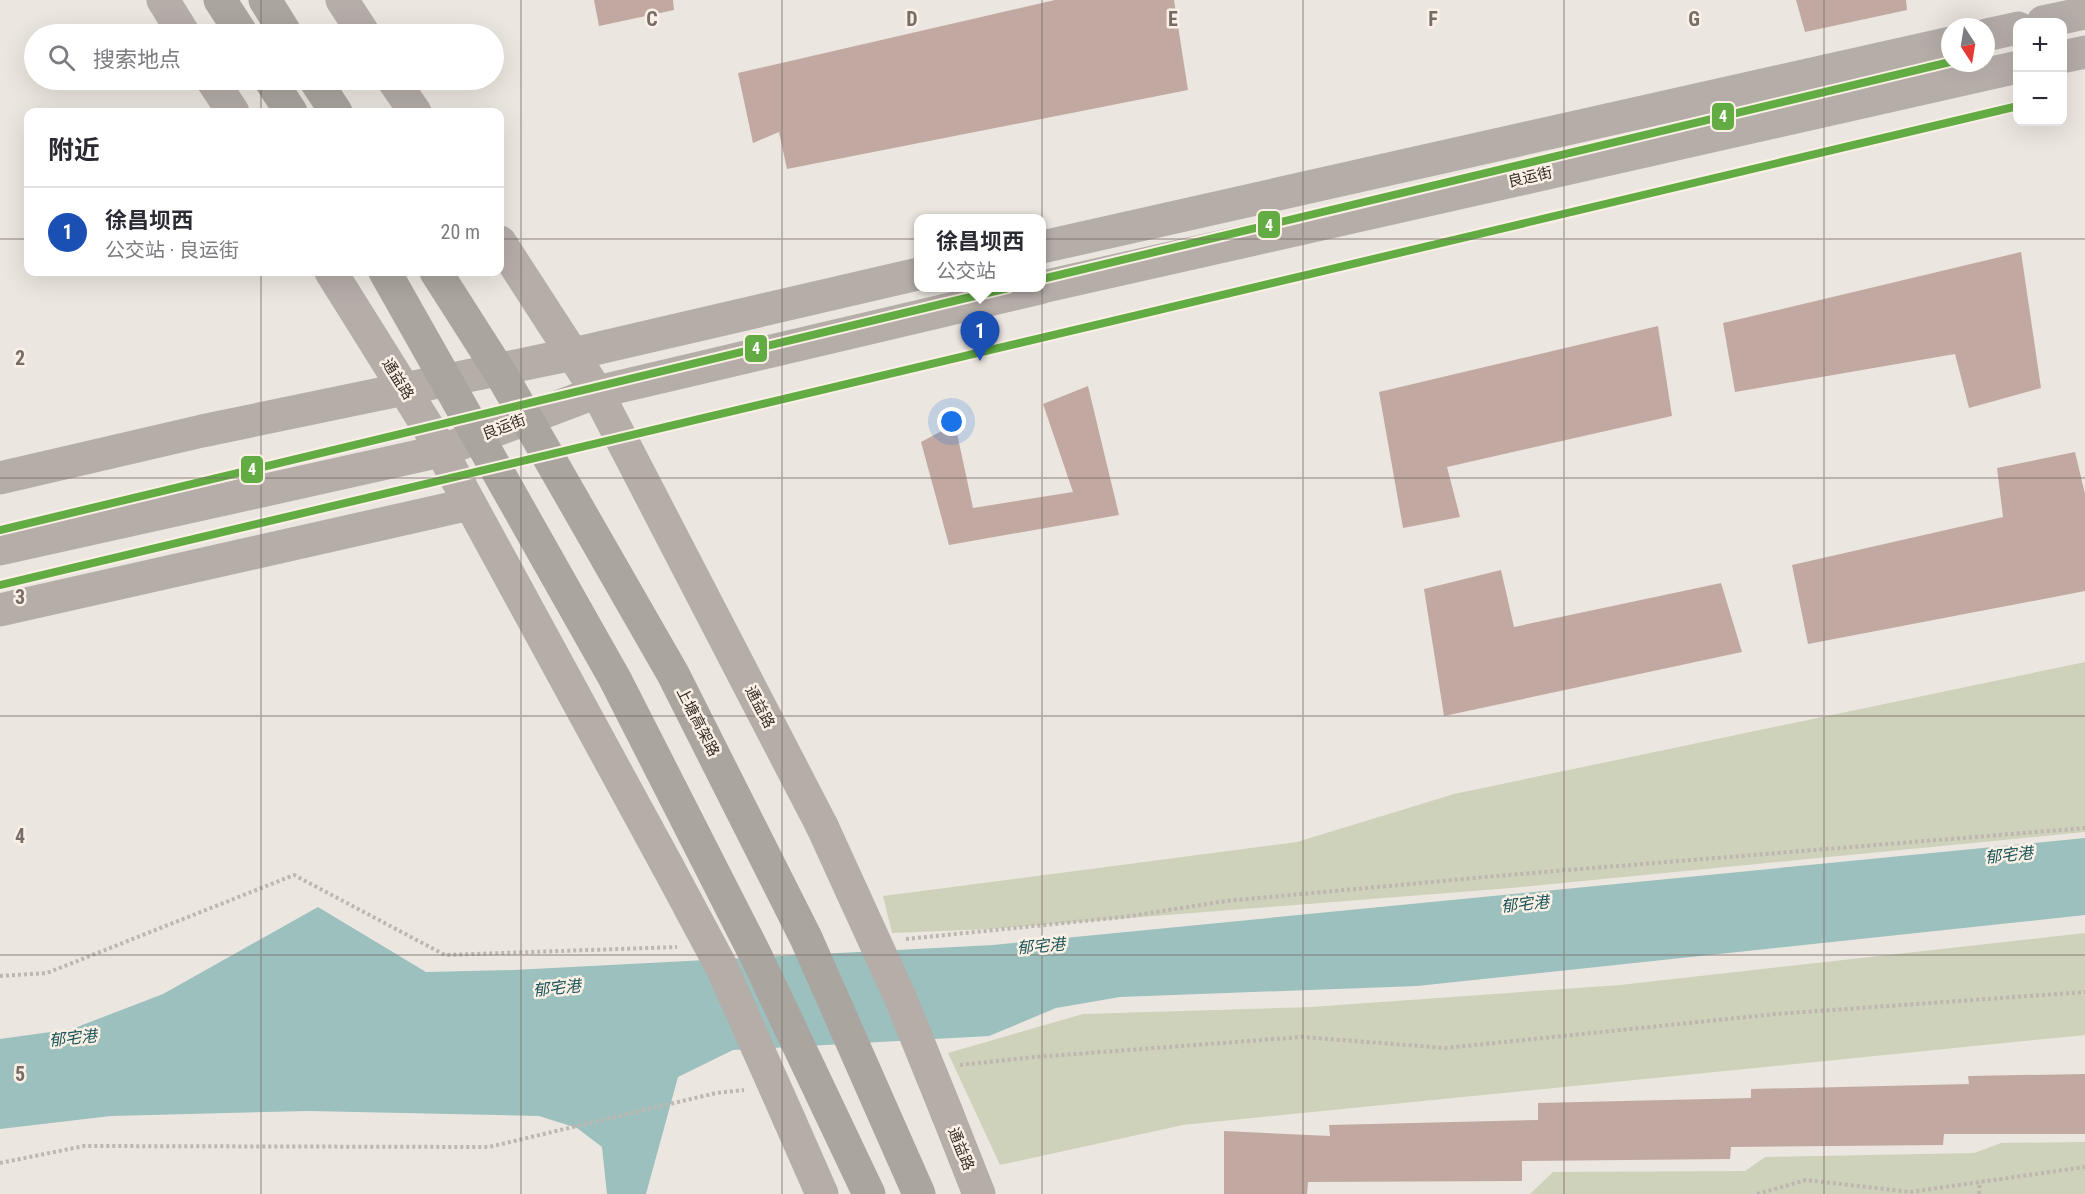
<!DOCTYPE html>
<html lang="zh">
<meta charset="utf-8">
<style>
body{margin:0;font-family:"Roboto Condensed","Noto Sans SC",sans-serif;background:#f2f2f3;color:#2b2b33}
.controls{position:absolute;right:18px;top:18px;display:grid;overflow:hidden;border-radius:12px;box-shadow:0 6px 24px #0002}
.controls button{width:54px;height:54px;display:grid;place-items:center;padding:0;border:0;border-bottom:2px solid #e1e1e2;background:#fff;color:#2b2b33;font:30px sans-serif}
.compass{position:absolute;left:1941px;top:18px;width:54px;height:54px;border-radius:50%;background:#fff;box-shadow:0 6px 24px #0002;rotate:168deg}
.you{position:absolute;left:952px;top:422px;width:21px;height:21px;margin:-15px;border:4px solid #fff;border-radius:50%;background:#1a73e8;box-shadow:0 0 0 9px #1a73e833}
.badge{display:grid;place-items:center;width:39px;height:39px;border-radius:50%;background:#766c68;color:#fff;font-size:20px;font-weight:700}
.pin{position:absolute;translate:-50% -50px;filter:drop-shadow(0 2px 3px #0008)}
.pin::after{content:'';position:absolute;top:32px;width:21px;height:18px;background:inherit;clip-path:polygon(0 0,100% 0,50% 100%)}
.popup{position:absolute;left:914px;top:214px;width:132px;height:78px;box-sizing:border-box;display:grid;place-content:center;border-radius:12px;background:#fff;filter:drop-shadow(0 2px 4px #0005);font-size:20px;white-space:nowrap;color:#7c7c81}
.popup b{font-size:22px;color:#2b2b33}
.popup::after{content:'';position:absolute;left:50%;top:100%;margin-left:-12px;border:12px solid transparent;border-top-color:#fff}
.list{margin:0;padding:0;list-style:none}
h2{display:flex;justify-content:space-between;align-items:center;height:78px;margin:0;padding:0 24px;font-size:26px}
h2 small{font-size:20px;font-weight:400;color:#7c7c81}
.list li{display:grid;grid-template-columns:39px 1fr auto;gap:18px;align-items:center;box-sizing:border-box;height:90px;padding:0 24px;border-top:2px solid #e1e1e2}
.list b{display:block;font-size:22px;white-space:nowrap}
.list p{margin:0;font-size:20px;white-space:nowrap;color:#7c7c81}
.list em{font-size:20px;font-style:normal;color:#7c7c81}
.icon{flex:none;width:33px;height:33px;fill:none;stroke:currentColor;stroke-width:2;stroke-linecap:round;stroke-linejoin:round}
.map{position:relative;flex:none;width:2085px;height:1194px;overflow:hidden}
.search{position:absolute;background:#fff;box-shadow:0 6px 24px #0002;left:24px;top:24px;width:480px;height:66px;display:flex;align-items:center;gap:15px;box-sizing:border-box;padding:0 21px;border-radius:33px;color:#7c7c81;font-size:22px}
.panel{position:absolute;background:#fff;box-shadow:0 6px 24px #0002;left:24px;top:108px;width:480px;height:168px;border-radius:12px}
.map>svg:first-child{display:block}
.green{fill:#ced2ba}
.water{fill:#9bc0be}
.building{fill:#c1a9a1}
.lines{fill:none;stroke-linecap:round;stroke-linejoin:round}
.path{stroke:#beb6b1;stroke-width:4;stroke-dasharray:3 3;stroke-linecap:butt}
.major{stroke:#b5ada8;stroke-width:33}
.highway{stroke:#aba59f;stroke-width:33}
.major-bridge{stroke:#b5ada8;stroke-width:33}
.highway-bridge{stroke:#aba59f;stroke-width:33}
.metro-1-casing{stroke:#faf0e6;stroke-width:12}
.metro-1{stroke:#63ac44;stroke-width:8}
.grid{fill:none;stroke:#766c68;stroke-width:1.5;stroke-opacity:0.55}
.labels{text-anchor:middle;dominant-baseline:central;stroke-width:5;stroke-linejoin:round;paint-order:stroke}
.street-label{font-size:15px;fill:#362b27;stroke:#faf0e6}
.water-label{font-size:16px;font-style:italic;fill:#1c5659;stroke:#faf0e6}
.grid-label{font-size:20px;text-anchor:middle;font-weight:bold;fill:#766c68;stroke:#faf0e6;stroke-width:5;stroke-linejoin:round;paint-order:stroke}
.line-badge{stroke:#faf0e6;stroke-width:2}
.badge-label{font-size:16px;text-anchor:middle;font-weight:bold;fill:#fff}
</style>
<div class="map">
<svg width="2085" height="1194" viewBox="0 0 2085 1194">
<rect width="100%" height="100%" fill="#ece6e0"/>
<path class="green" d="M 2085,662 L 2085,832 L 1511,888 L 991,929 L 892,933 L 883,896 L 1297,842 L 1454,794 Z
M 2085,933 L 2085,1035 L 1183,1125 L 1000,1165 L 948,1053 L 1083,1014 L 1311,1007 L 1620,985 Z
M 2085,1142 L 2085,1194 L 1530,1194 L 1553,1172 L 1745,1171 L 1765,1157 L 1974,1153 L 2001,1143 Z"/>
<path class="water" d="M 2085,838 L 2085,915 L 1417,986 L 1120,997 L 1056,1008 L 989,1036 L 733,1050 L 678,1077 L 646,1194 L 607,1194 L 602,1147 L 577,1128 L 539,1116 L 308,1111 L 111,1116 L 0,1129 L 0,1039 L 72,1029 L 163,994 L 318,907 L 426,972 L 514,970 L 993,945 Z"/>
<path class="building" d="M 594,0 L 673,0 L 674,10 L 599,26 Z
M 1055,0 L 1174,0 L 1188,90 L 787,169 L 779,132 L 753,143 L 738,73 Z
M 1796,0 L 1906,0 L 1907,10 L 1805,32 Z
M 2021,252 L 2041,388 L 1969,408 L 1955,354 L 1735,392 L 1723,323 Z
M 1658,326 L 1672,416 L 1447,467 L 1460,517 L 1403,528 L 1379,392 Z
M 1088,386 L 1119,515 L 949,545 L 921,442 L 955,424 L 973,508 L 1073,492 L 1043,404 Z
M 2075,452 L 2085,494 L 2085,591 L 1808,644 L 1792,565 L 2003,517 L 1997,468 Z
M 1501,570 L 1514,627 L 1721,583 L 1742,652 L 1444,716 L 1424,589 Z
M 2085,1074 L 2085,1134 L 1944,1134 L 1943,1145 L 1731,1147 L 1730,1159 L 1522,1161 L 1522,1181 L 1308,1182 L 1307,1194 L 1224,1194 L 1224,1131 L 1330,1136 L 1329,1125 L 1538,1120 L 1538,1103 L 1751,1098 L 1751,1089 L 1969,1084 L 1968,1076 Z"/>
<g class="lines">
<path class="path" d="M 906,939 L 1124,917 L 1226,901 L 1507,875 L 2085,828
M 0,976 L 47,973 L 294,875 L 445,955 L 677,947
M 960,1065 L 1035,1057 L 1302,1037 L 1446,1048 L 1776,1014 L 2085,992
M 0,1163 L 84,1146 L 489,1147 L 716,1093 L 744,1090
M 1757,1194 L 1806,1180 L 1910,1192 L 2085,1167
M 1979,1194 L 1980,1182"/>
<path class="major" d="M 163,0 L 184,34
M 342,0 L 364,34
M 2043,22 L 2085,13
M 1986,35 L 2018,28
M 2062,57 L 2085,52
M 212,80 L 233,112
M 393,80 L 415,112
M 500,242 L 597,392 L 822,826
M 1042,247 L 1950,43
M 331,272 L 431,432 L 668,867
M 1042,287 L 2018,67
M 0,478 L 202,431 L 573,354 L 918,274
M 0,549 L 441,451 L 597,392 L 1040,288
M 0,610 L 470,504
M 947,1113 L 979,1194
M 789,1119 L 822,1194"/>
<path class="highway" d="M 220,0 L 242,34
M 265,0 L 286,34
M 270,80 L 291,112
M 315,80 L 336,112"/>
<path class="major-bridge" d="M 822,826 L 900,997 L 947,1113
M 668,867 L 722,968 L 789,1119"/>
<path class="highway-bridge" d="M 385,272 L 615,679 L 756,956 L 869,1194
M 436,272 L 501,374 L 673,674 L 806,938 L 919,1194"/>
<g class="metro-1-casing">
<path id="metro-1" d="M 1042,279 L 1950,62
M 0,530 L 1008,288
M 0,585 L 2018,106"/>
</g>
<use href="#metro-1" class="metro-1"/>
</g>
<path class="grid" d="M 261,0 L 261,34M 521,0 L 521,1194M 782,0 L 782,1194M 1042,0 L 1042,1194M 1303,0 L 1303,1194M 1564,0 L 1564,1194M 1824,0 L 1824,1194M 261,80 L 261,112M 0,239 L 28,239M 500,239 L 2085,239M 261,272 L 261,1194M 0,478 L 2085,478M 0,716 L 2085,716M 0,955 L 2085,955"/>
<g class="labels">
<g class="street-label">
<text transform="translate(1530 177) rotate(-13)">良运街</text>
<text transform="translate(398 379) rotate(58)">通益路</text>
<text transform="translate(504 427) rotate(-21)">良运街</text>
<text transform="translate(760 707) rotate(62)">通益路</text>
<text transform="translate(698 722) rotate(63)">上塘高架路</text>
<text transform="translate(961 1149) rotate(68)">通益路</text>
</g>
<g class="water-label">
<text transform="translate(2009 855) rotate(-6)">郁宅港</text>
<text transform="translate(1525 904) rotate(-6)">郁宅港</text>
<text transform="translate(1041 946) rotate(-5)">郁宅港</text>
<text transform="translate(557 988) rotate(-6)">郁宅港</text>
<text transform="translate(73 1038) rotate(-6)">郁宅港</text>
</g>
</g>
<g class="grid-label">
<text x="652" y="26">C</text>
<text x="912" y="26">D</text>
<text x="1173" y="26">E</text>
<text x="1433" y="26">F</text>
<text x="1694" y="26">G</text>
<text x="20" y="365">2</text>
<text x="20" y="604">3</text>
<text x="20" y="843">4</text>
<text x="20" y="1081">5</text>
</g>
<g class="line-badge">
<rect x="1711" y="102" width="24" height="29" rx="6" fill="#63ac44"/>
<rect x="1257" y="210" width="24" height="29" rx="6" fill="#63ac44"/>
<rect x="744" y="334" width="24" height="29" rx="6" fill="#63ac44"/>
<rect x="240" y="455" width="24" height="29" rx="6" fill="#63ac44"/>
</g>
<g class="badge-label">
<text x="1723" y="122">4</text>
<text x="1269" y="231">4</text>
<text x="756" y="354">4</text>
<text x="252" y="475">4</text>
</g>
</svg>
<div class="controls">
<button>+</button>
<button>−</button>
</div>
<svg class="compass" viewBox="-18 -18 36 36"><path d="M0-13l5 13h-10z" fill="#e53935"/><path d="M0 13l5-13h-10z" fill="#7c7c81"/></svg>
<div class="you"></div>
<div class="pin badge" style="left:980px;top:361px;background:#1a4fb4">1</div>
<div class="popup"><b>徐昌坝西</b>公交站</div>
<div class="search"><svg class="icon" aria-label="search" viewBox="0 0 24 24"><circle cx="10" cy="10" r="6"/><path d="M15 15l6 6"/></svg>搜索地点</div>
<section class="panel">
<h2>附近<small></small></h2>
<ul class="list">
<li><span class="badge" style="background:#1a4fb4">1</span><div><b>徐昌坝西</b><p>公交站 · 良运街</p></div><em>20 m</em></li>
</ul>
</section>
</div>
